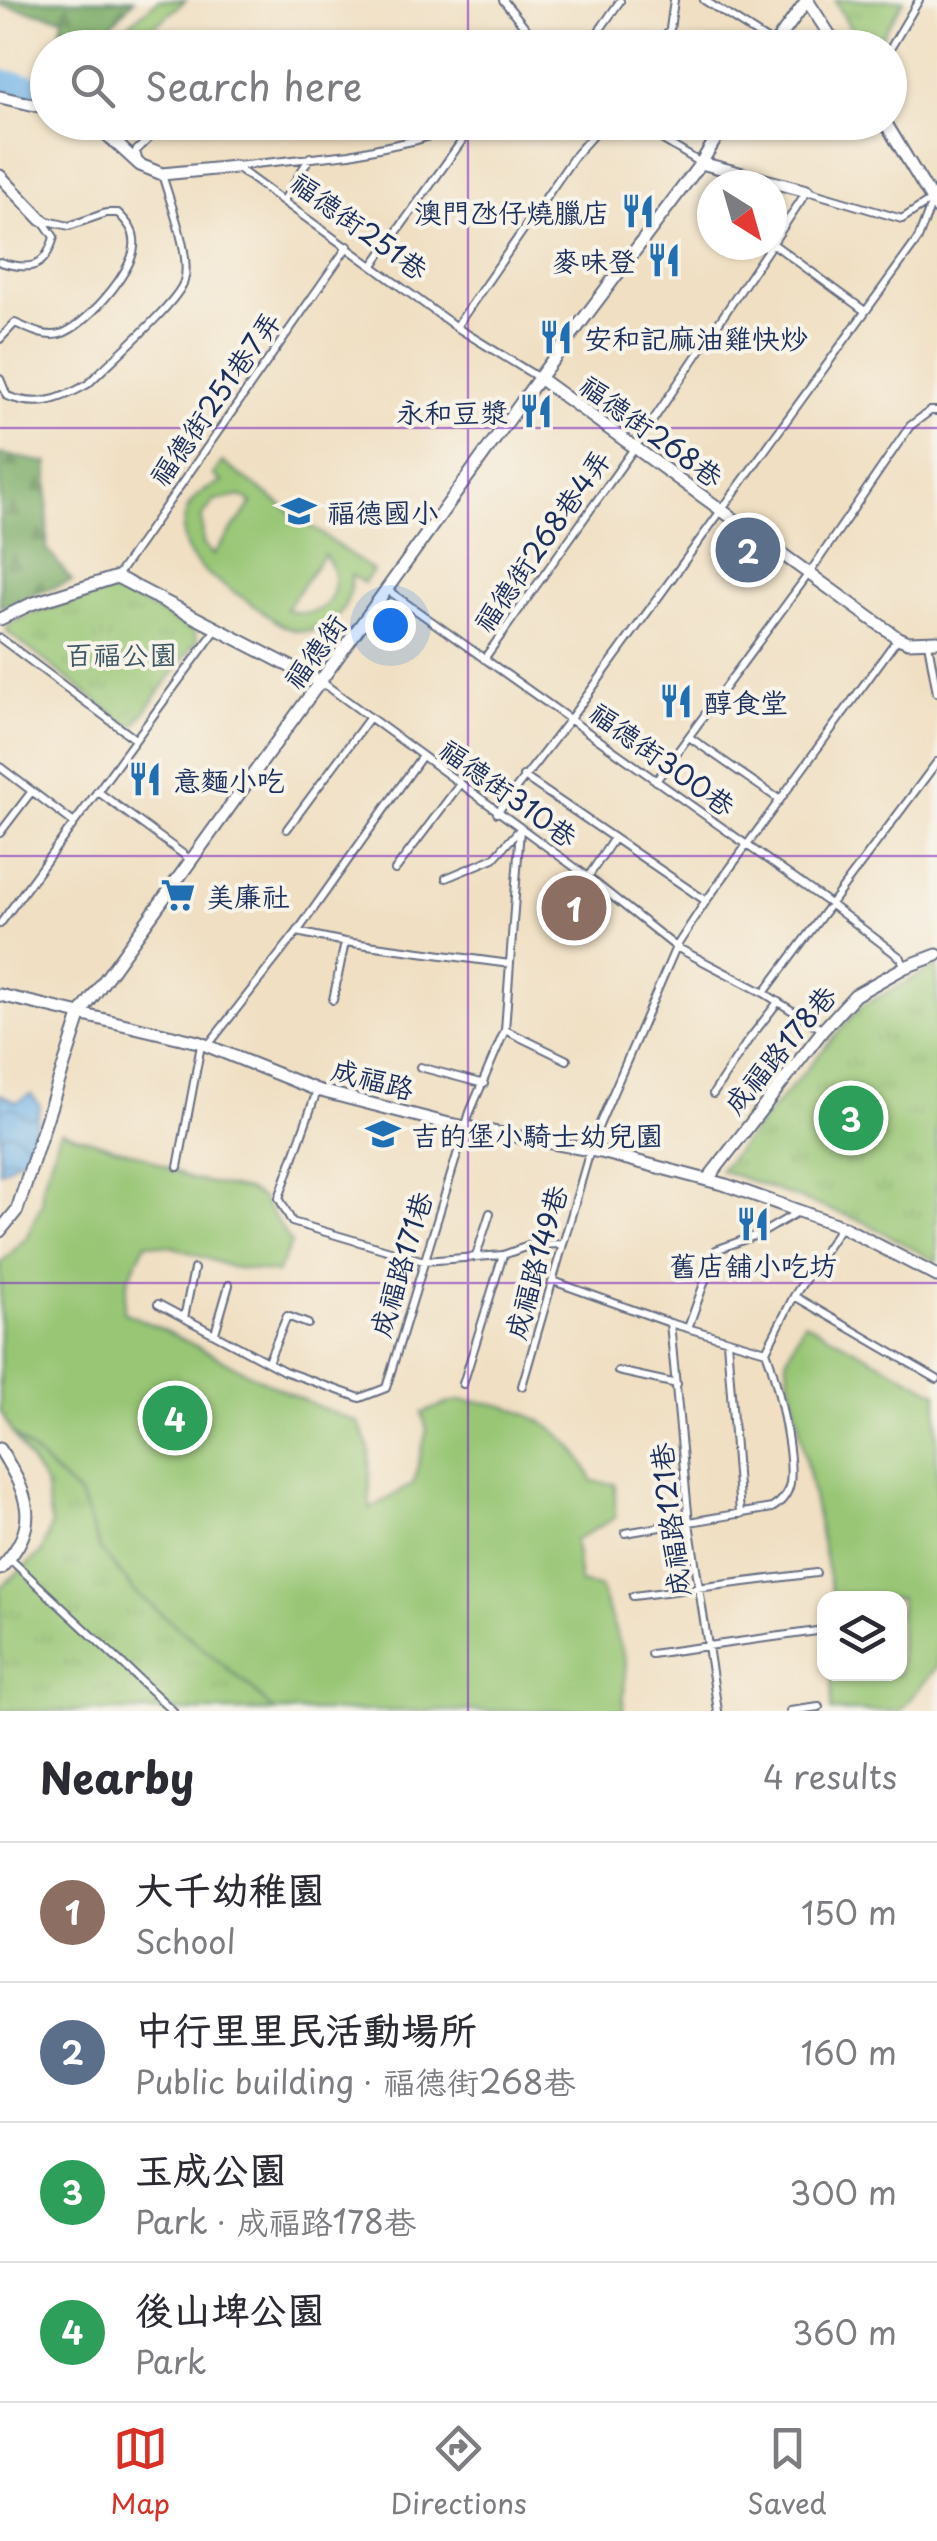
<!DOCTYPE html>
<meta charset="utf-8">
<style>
body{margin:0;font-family:"Playpen Sans","LXGW WenKai TC",sans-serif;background:#f7f7f7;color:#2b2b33}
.controls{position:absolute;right:30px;bottom:30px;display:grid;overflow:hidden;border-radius:20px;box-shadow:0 2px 8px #0004}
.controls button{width:90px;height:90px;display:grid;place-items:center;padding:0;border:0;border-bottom:2px solid #e1e1e2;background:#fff;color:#2b2b33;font:50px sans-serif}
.compass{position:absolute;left:697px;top:170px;width:90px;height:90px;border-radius:50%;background:#fff;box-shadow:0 2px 8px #0004;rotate:143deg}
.you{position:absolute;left:390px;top:625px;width:35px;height:35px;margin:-25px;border:8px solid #fff;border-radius:50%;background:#1a73e8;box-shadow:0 0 0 15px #1a73e833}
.badge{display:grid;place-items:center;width:65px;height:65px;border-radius:50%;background:#d93025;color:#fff;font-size:32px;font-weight:700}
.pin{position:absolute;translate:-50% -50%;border:5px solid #fff;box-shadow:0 2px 10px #0006}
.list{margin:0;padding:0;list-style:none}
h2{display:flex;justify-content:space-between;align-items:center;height:130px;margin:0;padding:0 40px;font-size:42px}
h2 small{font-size:32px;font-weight:400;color:#7c7c81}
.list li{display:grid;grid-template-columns:65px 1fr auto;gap:30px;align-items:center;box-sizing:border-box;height:140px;padding:0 40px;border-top:2px solid #e1e1e2}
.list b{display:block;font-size:38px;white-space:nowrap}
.list p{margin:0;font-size:32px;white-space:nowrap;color:#7c7c81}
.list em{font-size:32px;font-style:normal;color:#7c7c81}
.icon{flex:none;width:55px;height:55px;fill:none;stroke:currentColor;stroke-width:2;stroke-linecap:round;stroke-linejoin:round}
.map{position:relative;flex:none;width:937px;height:1711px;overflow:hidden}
.search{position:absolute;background:#fff;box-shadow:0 2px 8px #0004;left:30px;right:30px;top:30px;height:110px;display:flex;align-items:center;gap:25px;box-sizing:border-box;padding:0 35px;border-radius:55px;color:#7c7c81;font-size:38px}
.sheet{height:690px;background:#fff}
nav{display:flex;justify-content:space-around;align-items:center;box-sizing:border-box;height:140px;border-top:2px solid #e1e1e2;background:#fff;font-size:28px;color:#7c7c81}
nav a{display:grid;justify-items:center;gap:5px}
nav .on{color:#d93025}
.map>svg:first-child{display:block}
.grass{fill:#98c675;stroke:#5a7a6a;stroke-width:2.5;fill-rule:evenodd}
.forest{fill:url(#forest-firs);stroke:#4a6d62;stroke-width:2.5}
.park{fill:url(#park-tufts);stroke:#5a7a6a;stroke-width:2.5}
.water{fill:url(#water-waves);stroke:#4872a3;stroke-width:2.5}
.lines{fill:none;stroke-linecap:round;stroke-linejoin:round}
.river{stroke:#74b4e8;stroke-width:28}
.service-casing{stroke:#666d81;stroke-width:10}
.minor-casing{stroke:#666d81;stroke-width:15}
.service{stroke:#fff;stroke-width:6}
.minor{stroke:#fff;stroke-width:11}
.grid{fill:none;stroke:#7b2cbf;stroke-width:2.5;stroke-opacity:0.55}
.labels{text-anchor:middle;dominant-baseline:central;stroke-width:8;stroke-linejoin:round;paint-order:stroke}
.poi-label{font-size:28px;fill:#1b2f5e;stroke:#f7f3e8;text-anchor:start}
.street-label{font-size:28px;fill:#1b2f5e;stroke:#f7f3e8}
.park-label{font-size:28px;fill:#3a5564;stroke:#f7f3e8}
</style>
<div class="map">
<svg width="937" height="1711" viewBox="0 0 937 1711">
<defs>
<pattern id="forest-firs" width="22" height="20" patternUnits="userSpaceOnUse" patternTransform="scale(2.5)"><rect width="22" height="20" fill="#7aab66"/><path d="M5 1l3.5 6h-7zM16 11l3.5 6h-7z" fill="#638c57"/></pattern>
<pattern id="park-tufts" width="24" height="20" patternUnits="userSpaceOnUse" patternTransform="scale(2.5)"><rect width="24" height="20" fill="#98c675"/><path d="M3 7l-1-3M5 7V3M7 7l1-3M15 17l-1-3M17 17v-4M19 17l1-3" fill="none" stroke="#82aa68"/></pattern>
<pattern id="water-waves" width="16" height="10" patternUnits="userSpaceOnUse" patternTransform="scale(2.5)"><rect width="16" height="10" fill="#74b4e8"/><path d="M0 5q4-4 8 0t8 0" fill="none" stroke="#5e93bf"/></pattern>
</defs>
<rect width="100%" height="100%" fill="#f7f3e8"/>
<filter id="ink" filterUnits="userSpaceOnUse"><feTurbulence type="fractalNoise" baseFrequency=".01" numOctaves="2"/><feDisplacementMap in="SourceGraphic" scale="20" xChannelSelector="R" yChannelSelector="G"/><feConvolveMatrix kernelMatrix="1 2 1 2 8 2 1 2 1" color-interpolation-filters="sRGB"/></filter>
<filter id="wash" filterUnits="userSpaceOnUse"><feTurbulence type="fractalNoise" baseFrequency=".0048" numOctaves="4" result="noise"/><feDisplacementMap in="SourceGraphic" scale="40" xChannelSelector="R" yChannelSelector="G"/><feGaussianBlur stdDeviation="2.25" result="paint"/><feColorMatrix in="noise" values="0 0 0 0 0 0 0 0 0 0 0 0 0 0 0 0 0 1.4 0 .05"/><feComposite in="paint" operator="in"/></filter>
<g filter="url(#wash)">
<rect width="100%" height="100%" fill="#f0dfc2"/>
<path class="grass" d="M 158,0 L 186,0 L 139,39 L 128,25 Z
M 222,462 L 373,571 L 364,583 L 351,575 C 353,602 334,633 302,631 C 282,630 265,613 249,602 C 219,581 173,561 185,517 C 190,496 204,490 222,482 L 213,475 ZM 241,496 L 252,503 L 213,555 L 203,544 L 202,517 L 215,501 ZM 324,554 C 349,586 326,626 286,609 Z
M 60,1131 L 143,1156 L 191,1179 L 247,1190 L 262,1198 L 291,1243 L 277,1273 L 231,1267 L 174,1247 L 146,1243 L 128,1279 L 123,1312 C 204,1345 276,1394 358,1422 L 369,1447 L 370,1509 L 413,1484 L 427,1430 L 422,1413 C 434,1409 448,1401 460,1401 C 515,1400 572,1427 592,1481 L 615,1484 L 615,1518 L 575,1540 L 580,1583 L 600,1587 L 626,1661 L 623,1711 L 273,1711 L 251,1688 L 135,1592 L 100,1549 L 80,1496 L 12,1433 L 0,1410 L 0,1264 L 26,1238 L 42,1203 L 42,1187 Z
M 804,1322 L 937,1393 L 937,1667 L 900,1711 L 831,1711 L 832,1674 L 900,1674 L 900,1598 L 833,1598 L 786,1360 Z"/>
<path class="forest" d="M 0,0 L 134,0 L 103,34 L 99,48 L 69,47 L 70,43 L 59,42 L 63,18 L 0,5 Z
M 0,454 L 48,463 L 47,549 L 72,581 L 0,607 Z"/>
<path class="park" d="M 835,0 L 904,0 L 875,47 L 861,48 Z
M 116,590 L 194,631 L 197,640 L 136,724 L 128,725 L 7,632 L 8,625 L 34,613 Z
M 937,966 L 937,1262 L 864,1222 L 720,1170 L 860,1007 Z
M 12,1433 L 80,1496 L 100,1549 L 135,1592 L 251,1688 L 273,1711 L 0,1711 L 0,1588 L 42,1552 L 51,1525 L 45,1484 Z"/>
<path class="water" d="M 0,1094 L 17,1102 L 31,1094 L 40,1106 L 29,1153 L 0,1172 Z"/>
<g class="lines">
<path class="river" d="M 0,83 L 48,91"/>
</g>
</g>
<g filter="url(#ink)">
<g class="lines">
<g class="service-casing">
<path id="service" d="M 503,0 L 542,48
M 704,0 L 773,44
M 124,48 L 139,39
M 587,48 L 620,1
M 657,48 L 670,29 L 674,0
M 890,49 L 919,0
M 633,122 L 701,163
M 138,159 L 136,151 L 166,122
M 236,166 L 350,154 L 417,140 L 474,122
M 236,167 L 456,327 L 539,378
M 284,200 L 310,157
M 772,243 L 865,311
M 772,244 L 807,191 L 902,219 L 931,200
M 0,262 C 30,271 45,269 54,237 L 43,221
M 373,265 L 474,124
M 456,327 L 576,154 L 605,122
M 0,339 L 15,323 C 29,329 44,338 60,334 C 84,328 132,273 134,247 C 136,232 128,223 118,213 L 106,213 L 69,226 L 44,220
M 0,379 L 7,396 C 38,408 60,400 88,384 C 107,364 178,303 184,281 C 192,256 169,200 162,174
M 117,576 L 348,246
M 389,591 L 830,904 L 901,958 L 904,966
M 0,638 L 135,739
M 928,643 L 937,693
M 484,659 L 635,447 L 771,245
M 323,683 L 588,877 L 676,947 L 764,993 L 823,1030
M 689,737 L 780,800
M 0,767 L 74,823
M 523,776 L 706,901
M 656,781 L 810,572 L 910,426 L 930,411 L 937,411
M 97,791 L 191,860
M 497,813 L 570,719 L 918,239 L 937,189
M 287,829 L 370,717
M 0,833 L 32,791
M 395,870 L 460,784
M 588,877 L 614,838
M 446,878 L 494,858 L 519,830
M 0,924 L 216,630
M 297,932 L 345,942 L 510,964
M 764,993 L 937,762
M 333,1000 L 345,942
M 505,1030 L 567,1060
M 209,1044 L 297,932 L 422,756
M 420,1067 L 484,1084
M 317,1091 L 279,1198 L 292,1222 L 424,1261 L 503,1255 L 531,1245 L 562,1244
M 713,1094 L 747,1042 L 778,1002
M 178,1167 L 201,1045
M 476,1256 L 490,1213
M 553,1281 L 670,1323 L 766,1351
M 794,1296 L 937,1379
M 158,1304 L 284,1371 L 360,1398 L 386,1388 L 470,1112 L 505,1030 L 520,829
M 184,1318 L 194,1269
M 670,1323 L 689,1523 L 718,1711
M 688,1328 L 716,1250 L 762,1233 L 798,1212
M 215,1333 L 229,1285
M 727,1340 L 740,1514
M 766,1351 L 794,1296 L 840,1228
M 268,1362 L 287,1316 L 308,1324
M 618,1371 L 677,1384
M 463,1384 L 503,1255
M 522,1386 L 594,1137 L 676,947 L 706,901 L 898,638
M 625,1533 L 772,1508 C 782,1502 788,1494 790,1483 C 794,1454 777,1380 766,1351
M 10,1559 L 173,1711
M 633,1596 L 816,1573
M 651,1654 L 824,1630
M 790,1711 L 819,1707"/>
</g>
<g class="minor-casing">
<path id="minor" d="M 807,0 L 838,48
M 772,48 L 807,0
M 0,97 L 48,108
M 93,122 L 140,165 L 162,174 L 235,167
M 885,122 L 937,208
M 701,163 L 807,191
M 0,176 L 42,220
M 539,378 L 898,638 L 908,642 L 937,641
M 0,619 L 31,604 L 117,577 L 322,683
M 0,995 L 198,1042 L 317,1090 L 449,1124 L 601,1152 L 726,1185 L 841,1226 L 937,1276
M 707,1180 L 823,1030 L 855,995 L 905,967 L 937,955
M 0,1231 L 17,1210 L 81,1013 L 539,378 L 701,163 L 726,122
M 0,1449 C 29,1497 42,1524 0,1569"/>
</g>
<use href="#service" class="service"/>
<use href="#minor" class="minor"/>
</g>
</g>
<path class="grid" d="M 468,0 L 468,48M 468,122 L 468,1711M 0,428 L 937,428M 0,856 L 937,856M 0,1283 L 937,1283"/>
<defs>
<g id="restaurant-bare" transform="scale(2.7)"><path d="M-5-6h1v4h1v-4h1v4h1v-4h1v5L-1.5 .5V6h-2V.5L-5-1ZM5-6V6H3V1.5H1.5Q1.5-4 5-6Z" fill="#1f6fb2" stroke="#f7f3e8" stroke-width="2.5" paint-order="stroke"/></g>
<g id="school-bare" transform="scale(2.7)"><path d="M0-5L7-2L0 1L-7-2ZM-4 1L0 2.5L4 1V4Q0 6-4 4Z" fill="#1f6fb2" stroke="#f7f3e8" stroke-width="2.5" paint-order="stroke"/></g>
<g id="supermarket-bare" transform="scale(2.7)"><path d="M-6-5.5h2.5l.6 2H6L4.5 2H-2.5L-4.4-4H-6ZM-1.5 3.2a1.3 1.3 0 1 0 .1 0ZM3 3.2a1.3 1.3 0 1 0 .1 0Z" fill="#1f6fb2" stroke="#f7f3e8" stroke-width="2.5" paint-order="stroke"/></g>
</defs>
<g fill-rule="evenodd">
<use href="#restaurant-bare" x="638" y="211"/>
<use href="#restaurant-bare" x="664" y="260"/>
<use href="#restaurant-bare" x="556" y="337"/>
<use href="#restaurant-bare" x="536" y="411"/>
<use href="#school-bare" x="299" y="511"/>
<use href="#restaurant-bare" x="676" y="701"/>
<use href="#restaurant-bare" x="145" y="779"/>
<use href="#supermarket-bare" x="178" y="895"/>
<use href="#school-bare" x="383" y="1134"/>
<use href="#restaurant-bare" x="753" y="1224"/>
</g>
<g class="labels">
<g class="poi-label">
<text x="610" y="211" text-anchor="end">澳門氹仔燒臘店</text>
<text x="636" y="260" text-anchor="end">麥味登</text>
<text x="584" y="337">安和記麻油雞快炒</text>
<text x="508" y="411" text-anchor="end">永和豆漿</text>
<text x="327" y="511">福德國小</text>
<text x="704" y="701">醇食堂</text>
<text x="173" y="779">意麵小吃</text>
<text x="206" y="895">美廉社</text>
<text x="411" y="1134">吉的堡小騎士幼兒園</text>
<text x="753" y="1264" text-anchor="middle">舊店舖小吃坊</text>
</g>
<g class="street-label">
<text transform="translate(360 225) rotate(36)">福德街251巷</text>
<text transform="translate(214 398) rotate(-55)">福德街251巷7弄</text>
<text transform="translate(652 430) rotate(36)">福德街268巷</text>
<text transform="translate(541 540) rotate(-55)">福德街268巷4弄</text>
<text transform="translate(314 651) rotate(-54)">福德街</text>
<text transform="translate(663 758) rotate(36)">福德街300巷</text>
<text transform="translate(509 792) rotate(36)">福德街310巷</text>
<text transform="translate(779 1049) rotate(-50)">成福路178巷</text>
<text transform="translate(373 1078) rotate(15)">成福路</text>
<text transform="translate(535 1262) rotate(-74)">成福路149巷</text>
<text transform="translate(400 1264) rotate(-73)">成福路171巷</text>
<text transform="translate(669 1520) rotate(-97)">成福路121巷</text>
</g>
<g class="park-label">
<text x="121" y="653">百福公園</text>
</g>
</g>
</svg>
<div class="controls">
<button><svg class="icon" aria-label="layers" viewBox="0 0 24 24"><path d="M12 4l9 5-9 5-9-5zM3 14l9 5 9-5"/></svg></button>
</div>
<svg class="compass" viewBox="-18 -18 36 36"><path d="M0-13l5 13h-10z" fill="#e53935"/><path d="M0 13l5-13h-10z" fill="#7c7c81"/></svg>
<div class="you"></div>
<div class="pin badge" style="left:574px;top:908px;background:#8d6e63">1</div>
<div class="pin badge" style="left:748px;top:550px;background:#5c6f8a">2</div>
<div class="pin badge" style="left:851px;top:1118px;background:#2e9e5b">3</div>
<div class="pin badge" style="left:175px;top:1418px;background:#2e9e5b">4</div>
<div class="search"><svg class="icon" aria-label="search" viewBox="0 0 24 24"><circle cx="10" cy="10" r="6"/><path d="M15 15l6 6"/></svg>Search here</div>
</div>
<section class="sheet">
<h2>Nearby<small>4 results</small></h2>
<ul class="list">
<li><span class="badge" style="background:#8d6e63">1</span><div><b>大千幼稚園</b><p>School</p></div><em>150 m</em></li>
<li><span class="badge" style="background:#5c6f8a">2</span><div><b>中行里里民活動場所</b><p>Public building · 福德街268巷</p></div><em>160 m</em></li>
<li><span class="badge" style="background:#2e9e5b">3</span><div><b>玉成公園</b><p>Park · 成福路178巷</p></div><em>300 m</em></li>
<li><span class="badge" style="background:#2e9e5b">4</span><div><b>後山埤公園</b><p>Park</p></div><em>360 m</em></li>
</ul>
</section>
<nav>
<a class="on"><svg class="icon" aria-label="map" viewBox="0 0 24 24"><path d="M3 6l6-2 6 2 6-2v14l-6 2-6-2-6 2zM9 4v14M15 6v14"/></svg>Map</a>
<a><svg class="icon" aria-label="directions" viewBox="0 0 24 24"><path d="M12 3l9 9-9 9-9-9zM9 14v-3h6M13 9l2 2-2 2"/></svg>Directions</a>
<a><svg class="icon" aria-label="saved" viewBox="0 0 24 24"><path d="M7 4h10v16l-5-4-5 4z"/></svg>Saved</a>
</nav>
